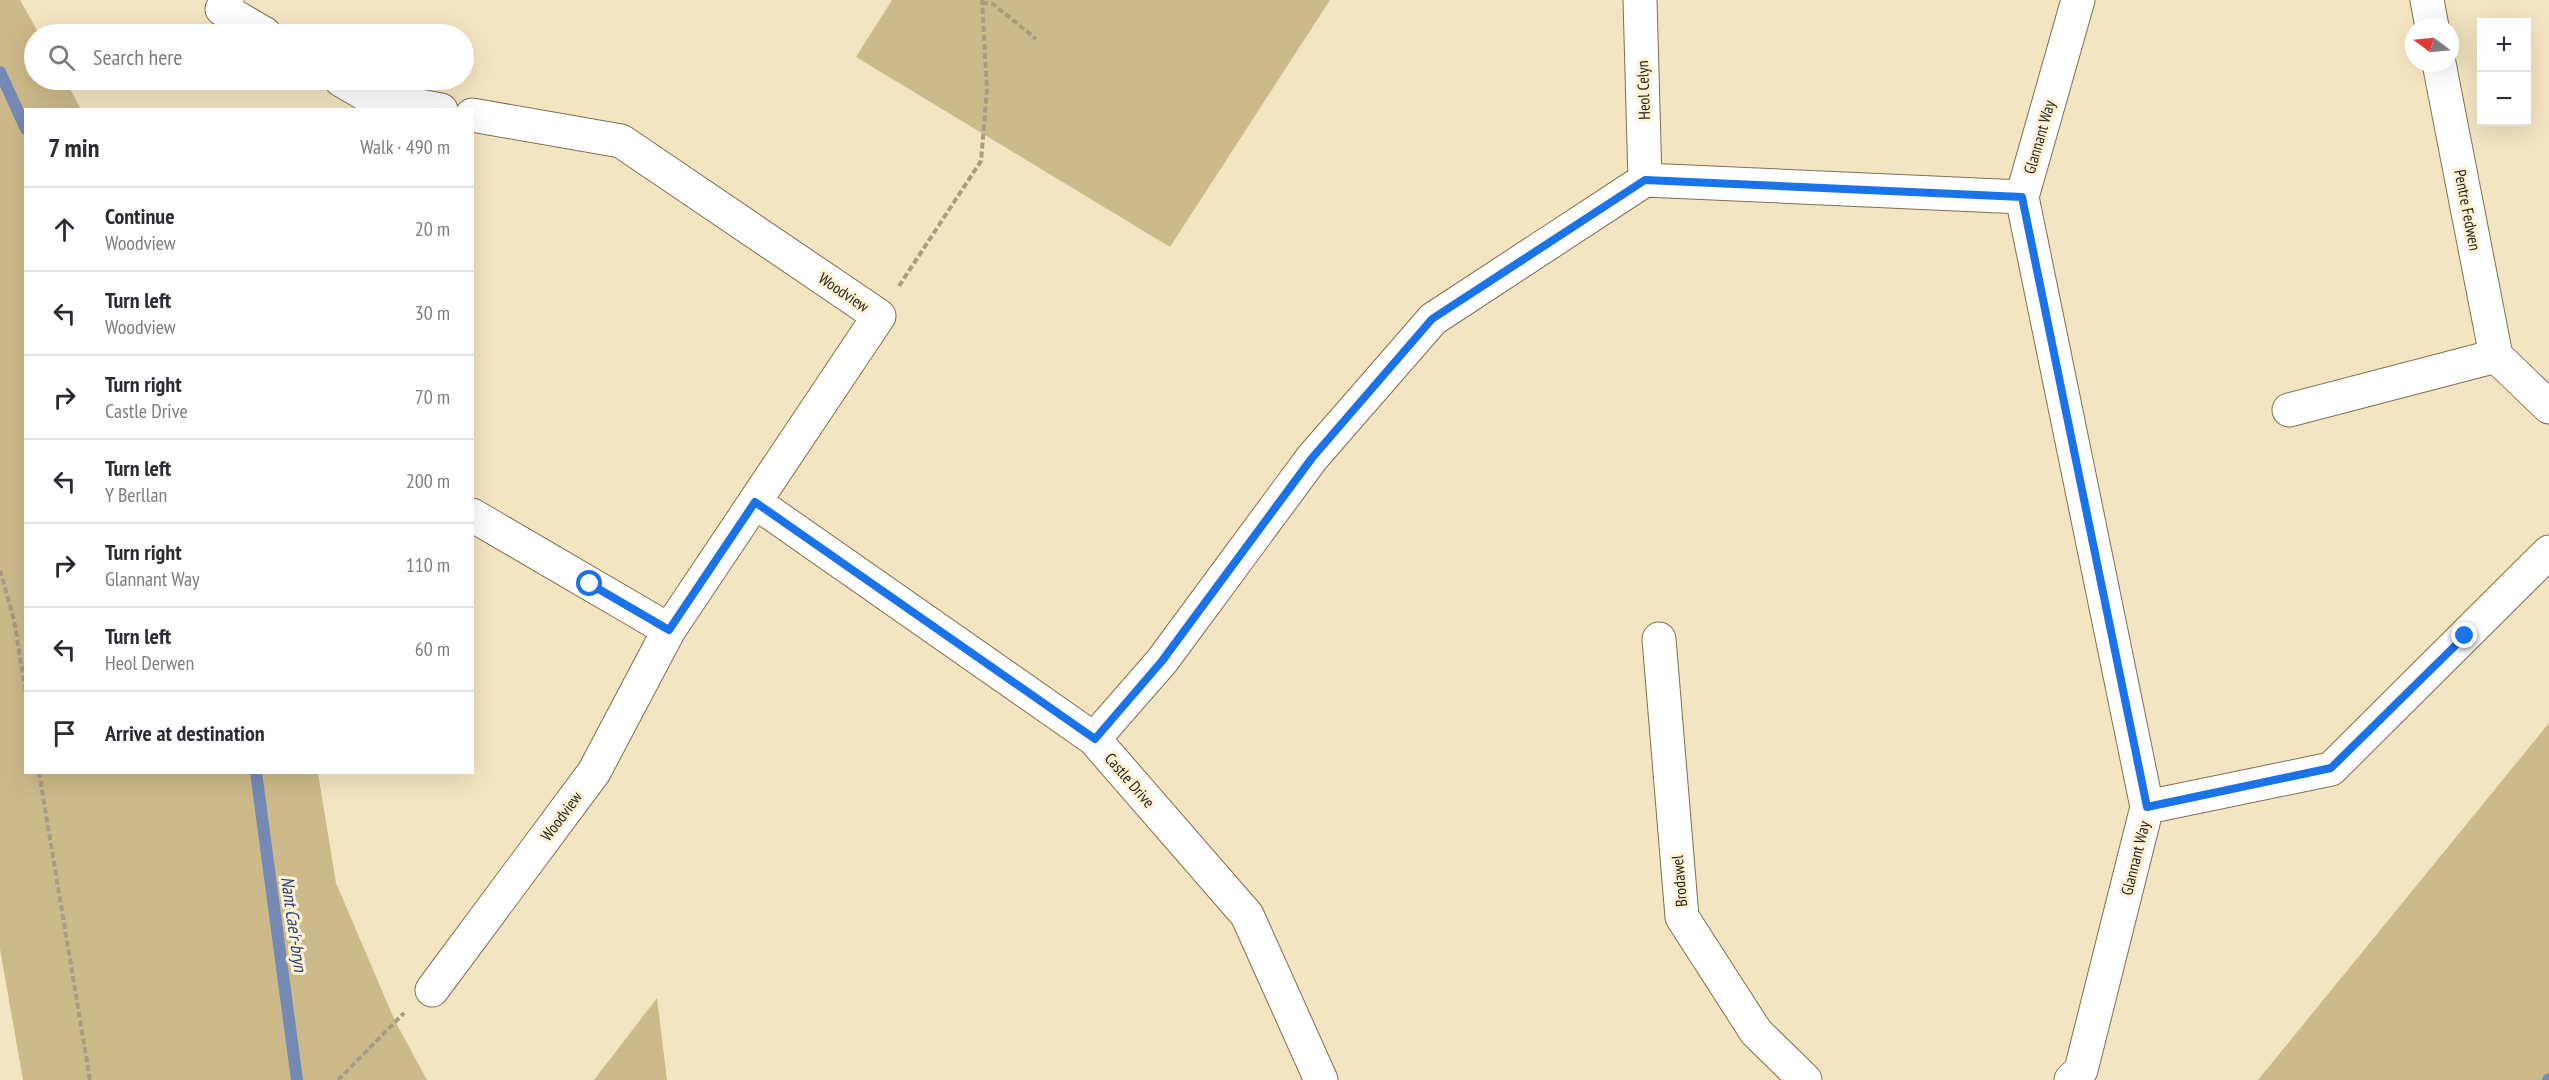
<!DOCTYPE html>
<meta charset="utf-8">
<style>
body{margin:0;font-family:"PT Sans Narrow",sans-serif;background:#f2f2f3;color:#2b2b33}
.controls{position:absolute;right:18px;top:18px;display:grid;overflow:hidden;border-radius:0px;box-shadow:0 6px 24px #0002}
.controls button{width:54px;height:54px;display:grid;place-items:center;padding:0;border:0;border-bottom:2px solid #e1e1e2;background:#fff;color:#2b2b33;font:30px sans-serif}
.compass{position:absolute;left:2405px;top:18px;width:54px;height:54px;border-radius:50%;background:#fff;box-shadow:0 6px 24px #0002;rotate:286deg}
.stop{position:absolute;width:18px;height:18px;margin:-14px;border:4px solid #1a73e8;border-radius:50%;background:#fff}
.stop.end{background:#1a73e8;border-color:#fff;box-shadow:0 2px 6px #0008}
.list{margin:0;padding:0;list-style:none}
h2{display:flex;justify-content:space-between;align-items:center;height:78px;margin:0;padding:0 24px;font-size:26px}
h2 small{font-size:20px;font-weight:400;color:#7c7c81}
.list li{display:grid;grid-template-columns:39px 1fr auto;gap:18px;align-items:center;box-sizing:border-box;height:84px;padding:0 24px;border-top:2px solid #e1e1e2}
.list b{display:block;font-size:22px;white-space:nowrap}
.list p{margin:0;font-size:20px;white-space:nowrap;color:#7c7c81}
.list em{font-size:20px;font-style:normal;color:#7c7c81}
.icon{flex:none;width:33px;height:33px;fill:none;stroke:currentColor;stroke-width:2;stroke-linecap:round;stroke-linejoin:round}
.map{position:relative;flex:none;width:2549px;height:1080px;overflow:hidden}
.search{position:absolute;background:#fff;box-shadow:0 6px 24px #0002;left:24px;top:24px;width:450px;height:66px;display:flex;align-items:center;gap:15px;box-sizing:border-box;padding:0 21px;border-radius:33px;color:#7c7c81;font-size:22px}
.panel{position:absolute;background:#fff;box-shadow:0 6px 24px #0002;left:24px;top:108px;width:450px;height:666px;border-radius:0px}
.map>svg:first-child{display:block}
.green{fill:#cdba8b}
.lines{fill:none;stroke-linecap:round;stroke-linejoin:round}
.stream{stroke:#748ab4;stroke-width:12}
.street-casing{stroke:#7d7050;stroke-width:35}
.path{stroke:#a89d82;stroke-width:4;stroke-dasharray:6 3;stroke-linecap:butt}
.street{stroke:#fff;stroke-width:33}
.route{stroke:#1a73e8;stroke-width:8}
.labels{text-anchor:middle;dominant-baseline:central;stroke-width:6;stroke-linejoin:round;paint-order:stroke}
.street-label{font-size:16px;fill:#251f12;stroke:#fef2d6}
.water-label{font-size:18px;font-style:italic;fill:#264077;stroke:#fef2d6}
</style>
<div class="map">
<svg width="2549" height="1080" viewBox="0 0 2549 1080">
<rect width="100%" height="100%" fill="#f4e5c2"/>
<path class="green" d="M 0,0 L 20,0 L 39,34 L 34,34 L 34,80 L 65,80 L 81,109 L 26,110 L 26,772 L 318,773 L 336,883 L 395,1021 L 427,1080 L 23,1080 L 0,949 Z
M 892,0 L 1330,0 L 1170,247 L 856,57 Z
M 2549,723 L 2549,1080 L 2258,1080 Z
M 657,998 L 667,1080 L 594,1080 Z"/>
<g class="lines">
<path class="stream" d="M 0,72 L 26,129
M 256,772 L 297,1080
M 2548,1080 L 2549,1079"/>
<g class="street-casing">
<path id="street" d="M 227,0 L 222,9 L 265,34
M 1640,0 L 1645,180
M 2427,0 L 2432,27
M 2439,63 L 2496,356 L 2549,407
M 341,80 L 370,97 L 441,110
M 2289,410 L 2496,356
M 755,502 L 1094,739 L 1247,915 L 1321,1080
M 472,515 L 669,630
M 1659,639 L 1682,917 L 1756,1032 L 1805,1080
M 1094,739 L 1162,661 L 1312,458 L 1433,319 L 1645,180 L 2022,197
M 2147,807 L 2331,769 L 2549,552
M 432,990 L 594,772 L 669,630 L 879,316 L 621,141 L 472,115
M 2071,1080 L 2081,1070 L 2147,807 L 2022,197 L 2078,0"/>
</g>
<path class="path" d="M 982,3 L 993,4 L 1036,39
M 899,286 L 981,161 L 987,89 L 982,0
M 0,570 L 14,620 L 26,693
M 39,772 L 90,1080
M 338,1080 L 404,1013"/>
<use href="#street" class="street"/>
</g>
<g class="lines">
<path class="route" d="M 590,584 L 669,630 L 755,502 L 1095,739 L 1162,661 L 1312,458 L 1432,319 L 1645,180 L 2022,197 L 2147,807 L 2331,768 L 2465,636"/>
</g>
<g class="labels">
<g class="street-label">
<text transform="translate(1643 90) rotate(-92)">Heol Celyn</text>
<text transform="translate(2039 137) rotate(-74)">Glannant Way</text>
<text transform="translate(2468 210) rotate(79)">Pentre Fedwen</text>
<text transform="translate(844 292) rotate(34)">Woodview</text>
<text transform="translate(1130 780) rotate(49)">Castle Drive</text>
<text transform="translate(561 816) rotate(-53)">Woodview</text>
<text transform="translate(2135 858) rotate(-76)">Glannant Way</text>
<text transform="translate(1679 881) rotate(-95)">Brodawel</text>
</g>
<g class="water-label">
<text transform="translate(294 924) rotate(82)">Nant Cae'r-bryn</text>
</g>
</g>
</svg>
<div class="controls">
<button>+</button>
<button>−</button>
</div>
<svg class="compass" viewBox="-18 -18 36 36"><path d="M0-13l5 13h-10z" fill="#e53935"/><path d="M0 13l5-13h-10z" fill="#7c7c81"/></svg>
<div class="stop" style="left:590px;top:584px"></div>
<div class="stop end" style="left:2465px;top:636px"></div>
<div class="search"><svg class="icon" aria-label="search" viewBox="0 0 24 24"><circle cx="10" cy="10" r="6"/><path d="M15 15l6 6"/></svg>Search here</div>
<section class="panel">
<h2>7 min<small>Walk · 490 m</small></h2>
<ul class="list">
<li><svg class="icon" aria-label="ahead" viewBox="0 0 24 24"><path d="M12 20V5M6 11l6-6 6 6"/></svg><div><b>Continue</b><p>Woodview</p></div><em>20 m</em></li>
<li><svg class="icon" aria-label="left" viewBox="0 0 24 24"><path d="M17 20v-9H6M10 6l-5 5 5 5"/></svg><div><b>Turn left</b><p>Woodview</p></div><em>30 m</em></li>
<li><svg class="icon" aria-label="right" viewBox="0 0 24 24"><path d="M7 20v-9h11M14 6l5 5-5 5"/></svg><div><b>Turn right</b><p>Castle Drive</p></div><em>70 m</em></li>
<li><svg class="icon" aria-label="left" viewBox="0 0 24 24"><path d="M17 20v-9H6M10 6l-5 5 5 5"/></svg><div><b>Turn left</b><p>Y Berllan</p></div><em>200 m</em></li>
<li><svg class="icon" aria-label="right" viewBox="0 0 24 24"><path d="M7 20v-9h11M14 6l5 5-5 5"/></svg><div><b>Turn right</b><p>Glannant Way</p></div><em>110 m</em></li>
<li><svg class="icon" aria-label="left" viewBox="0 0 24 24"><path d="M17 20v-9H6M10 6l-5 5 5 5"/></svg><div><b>Turn left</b><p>Heol Derwen</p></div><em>60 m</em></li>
<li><svg class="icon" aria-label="arrive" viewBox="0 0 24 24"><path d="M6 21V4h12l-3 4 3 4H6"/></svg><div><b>Arrive at destination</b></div></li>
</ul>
</section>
</div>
